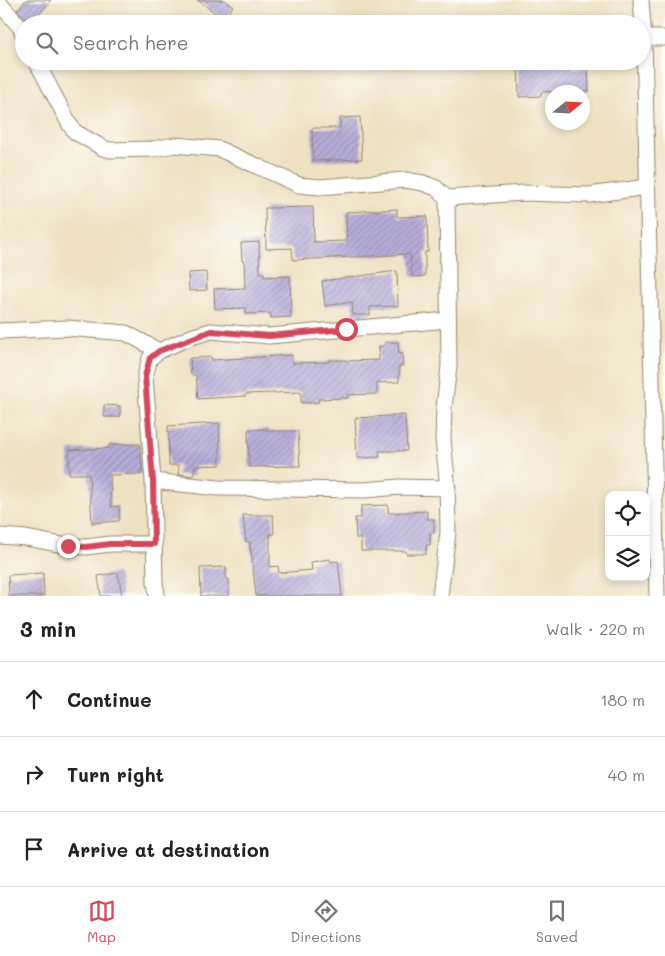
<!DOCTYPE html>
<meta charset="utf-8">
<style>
body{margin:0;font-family:Mali,sans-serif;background:#f6f6f6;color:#222}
.controls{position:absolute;right:15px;bottom:15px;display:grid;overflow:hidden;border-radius:10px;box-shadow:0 2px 8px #0003}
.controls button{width:45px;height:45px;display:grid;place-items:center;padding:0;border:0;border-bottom:1px solid #e0e0e0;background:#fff;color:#222;font:25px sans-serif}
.compass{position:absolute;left:545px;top:85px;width:45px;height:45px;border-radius:50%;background:#fff;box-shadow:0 2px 8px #0003;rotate:72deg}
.stop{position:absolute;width:15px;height:15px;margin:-11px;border:4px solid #d1495b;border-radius:50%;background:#fff}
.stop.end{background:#d1495b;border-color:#fff;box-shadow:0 1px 5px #0008}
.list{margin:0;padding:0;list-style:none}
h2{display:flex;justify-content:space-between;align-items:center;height:65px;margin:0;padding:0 20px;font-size:21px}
h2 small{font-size:16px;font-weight:400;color:#767676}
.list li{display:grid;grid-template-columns:32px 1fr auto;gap:15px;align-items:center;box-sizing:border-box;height:75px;padding:0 20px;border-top:1px solid #e0e0e0}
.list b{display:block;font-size:19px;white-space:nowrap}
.list em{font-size:16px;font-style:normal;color:#767676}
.icon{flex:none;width:28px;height:28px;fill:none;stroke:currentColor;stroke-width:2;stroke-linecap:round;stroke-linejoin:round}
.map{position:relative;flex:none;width:665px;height:596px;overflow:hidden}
.search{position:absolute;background:#fff;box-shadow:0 2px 8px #0003;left:15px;right:15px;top:15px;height:55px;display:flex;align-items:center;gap:12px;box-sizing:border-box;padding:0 18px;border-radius:28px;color:#767676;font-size:19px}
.sheet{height:290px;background:#fff}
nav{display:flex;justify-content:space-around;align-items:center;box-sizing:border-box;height:70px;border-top:1px solid #e0e0e0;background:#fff;font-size:14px;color:#767676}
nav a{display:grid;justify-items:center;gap:2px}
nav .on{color:#d1495b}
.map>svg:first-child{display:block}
.building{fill:url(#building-hatch)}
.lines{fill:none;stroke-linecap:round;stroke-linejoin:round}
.minor-casing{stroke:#948670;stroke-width:17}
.minor{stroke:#fff;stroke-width:15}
.route{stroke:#d1495b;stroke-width:6}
</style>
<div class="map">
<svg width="665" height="596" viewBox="0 0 665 596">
<defs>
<pattern id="building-hatch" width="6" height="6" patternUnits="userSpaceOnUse" patternTransform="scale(1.25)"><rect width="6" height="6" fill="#b6adda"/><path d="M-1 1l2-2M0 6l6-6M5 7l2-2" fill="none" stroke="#958db0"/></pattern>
</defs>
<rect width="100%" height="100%" fill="#fdfcf7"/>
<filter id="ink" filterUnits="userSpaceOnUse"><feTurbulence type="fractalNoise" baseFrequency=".02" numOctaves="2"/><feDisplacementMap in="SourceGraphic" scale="10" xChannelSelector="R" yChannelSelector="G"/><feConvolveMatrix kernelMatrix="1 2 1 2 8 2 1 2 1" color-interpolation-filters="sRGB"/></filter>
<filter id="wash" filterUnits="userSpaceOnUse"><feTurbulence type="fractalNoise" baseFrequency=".0096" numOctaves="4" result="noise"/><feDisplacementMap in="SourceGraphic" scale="20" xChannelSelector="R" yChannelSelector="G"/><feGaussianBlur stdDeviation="1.12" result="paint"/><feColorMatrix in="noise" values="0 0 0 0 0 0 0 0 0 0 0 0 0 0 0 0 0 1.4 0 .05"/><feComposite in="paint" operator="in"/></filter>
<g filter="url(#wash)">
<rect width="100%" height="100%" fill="#eee2c3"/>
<g id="blocks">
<path class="building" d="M 26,0 L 51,0 L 31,23 L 17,10 Z
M 197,0 L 224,0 L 233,6 L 224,19 Z
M 518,61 L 573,61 L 573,68 L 588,68 L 589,91 L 541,92 L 541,96 L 519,97 Z
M 360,117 L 362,159 L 313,161 L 312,128 L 340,128 L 340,118 Z
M 313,207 L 314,242 L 347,241 L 346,212 L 397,209 L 397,217 L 427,216 L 428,252 L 425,252 L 425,276 L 412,277 L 410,254 L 293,260 L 292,248 L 266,249 L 265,208 Z
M 259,242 L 260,273 L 264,273 L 264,277 L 290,276 L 291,317 L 271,318 L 270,313 L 246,314 L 246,308 L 215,309 L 214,289 L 245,288 L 244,261 L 242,261 L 241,243 Z
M 397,271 L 398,306 L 370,307 L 370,315 L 353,315 L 352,302 L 325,306 L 322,281 Z
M 206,272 L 207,290 L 189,291 L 188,273 Z
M 385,342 L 398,342 L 399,354 L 402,353 L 403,366 L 399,366 L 399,382 L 377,383 L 377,394 L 347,395 L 348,398 L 318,399 L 319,402 L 301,403 L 301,392 L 246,394 L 246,396 L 198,399 L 196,375 L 191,375 L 190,358 L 211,357 L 212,360 L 292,355 L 292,363 L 329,362 L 329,360 L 346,360 L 346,361 L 379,360 L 379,346 L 385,346 Z
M 104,405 L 120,406 L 120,417 L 104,417 Z
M 405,415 L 407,451 L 379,451 L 380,457 L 357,458 L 355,418 Z
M 219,423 L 220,465 L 195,466 L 193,476 L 178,474 L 179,465 L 169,465 L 168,426 Z
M 268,429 L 268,431 L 298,431 L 300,466 L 249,467 L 248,430 Z
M 140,444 L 142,474 L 110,475 L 111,507 L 119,506 L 119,521 L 92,523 L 89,474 L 69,474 L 69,450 L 109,448 L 109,445 Z
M 388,505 L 388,513 L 427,511 L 427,519 L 434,519 L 434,533 L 430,533 L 430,545 L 426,545 L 426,554 L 406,554 L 406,551 L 361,551 L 361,538 L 356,538 L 355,518 L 361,518 L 361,506 Z
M 243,515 L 273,515 L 274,534 L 270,534 L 270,567 L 278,566 L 279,573 L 312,570 L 311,562 L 330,559 L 331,562 L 338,561 L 342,596 L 256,596 L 251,550 L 250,550 L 250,542 L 246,542 Z
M 226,567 L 226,579 L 229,579 L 229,595 L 227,596 L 201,596 L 200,568 Z
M 43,573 L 44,596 L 9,596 L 8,575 Z
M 118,573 L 122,596 L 101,596 L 98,576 Z"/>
</g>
</g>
<g filter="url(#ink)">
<use href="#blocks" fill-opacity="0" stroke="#948670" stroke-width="1"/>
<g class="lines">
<g class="minor-casing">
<path id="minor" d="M 641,0 L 644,38
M 0,4 L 20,27 L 24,36
M 36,61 L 70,125 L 75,132 L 103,148 L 110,150 L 153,149 L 175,145 L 219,149 L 299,185 L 320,187 L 405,180 L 423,183 L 436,188 L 447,198 L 524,193 L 589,195 L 647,187
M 0,331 L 67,328 L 126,333 L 159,351
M 153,481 L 155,582 L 157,596
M 448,488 L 399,487 L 365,490 L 218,488 L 153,481 L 145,376 L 150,358 L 159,351 L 191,337 L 211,331 L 269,336 L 448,320
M 0,536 L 26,538 L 68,546 L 86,547 L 110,544 L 154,544
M 440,596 L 448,532 L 447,479 L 443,439 L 444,407 L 449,366 L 447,198
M 657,596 L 644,38 L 665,38"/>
</g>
<use href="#minor" class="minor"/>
</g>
</g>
<g class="lines" filter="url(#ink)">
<path class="route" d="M 68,546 L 86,547 L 110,544 L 154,544 L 153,481 L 145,376 L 150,358 L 159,351 L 211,331 L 269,336 L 346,329"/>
</g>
</svg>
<div class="controls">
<button><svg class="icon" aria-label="locate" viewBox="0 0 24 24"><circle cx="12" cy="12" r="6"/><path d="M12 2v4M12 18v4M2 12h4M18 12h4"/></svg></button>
<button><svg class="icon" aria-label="layers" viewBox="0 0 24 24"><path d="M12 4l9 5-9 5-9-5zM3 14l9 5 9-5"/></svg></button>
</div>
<svg class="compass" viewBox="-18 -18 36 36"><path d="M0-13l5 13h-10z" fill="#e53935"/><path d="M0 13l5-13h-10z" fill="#767676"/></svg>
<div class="stop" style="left:346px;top:329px"></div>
<div class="stop end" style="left:68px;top:546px"></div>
<div class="search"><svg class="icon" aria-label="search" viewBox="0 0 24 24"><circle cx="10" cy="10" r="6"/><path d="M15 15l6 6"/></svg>Search here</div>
</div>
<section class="sheet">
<h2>3 min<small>Walk · 220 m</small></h2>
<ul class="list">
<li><svg class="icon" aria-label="ahead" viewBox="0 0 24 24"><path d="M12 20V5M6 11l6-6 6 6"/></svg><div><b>Continue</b></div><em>180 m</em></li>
<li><svg class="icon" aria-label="right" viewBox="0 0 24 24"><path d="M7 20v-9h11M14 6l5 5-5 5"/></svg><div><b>Turn right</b></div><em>40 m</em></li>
<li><svg class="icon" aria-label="arrive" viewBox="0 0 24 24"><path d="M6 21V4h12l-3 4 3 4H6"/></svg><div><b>Arrive at destination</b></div></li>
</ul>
</section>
<nav>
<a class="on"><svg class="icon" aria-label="map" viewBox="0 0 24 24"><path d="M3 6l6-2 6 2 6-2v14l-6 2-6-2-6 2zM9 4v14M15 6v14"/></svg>Map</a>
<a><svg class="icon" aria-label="directions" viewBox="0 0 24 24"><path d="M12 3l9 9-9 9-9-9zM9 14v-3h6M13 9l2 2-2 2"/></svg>Directions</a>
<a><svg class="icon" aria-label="saved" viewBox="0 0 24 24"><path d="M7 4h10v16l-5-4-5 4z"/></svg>Saved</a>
</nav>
